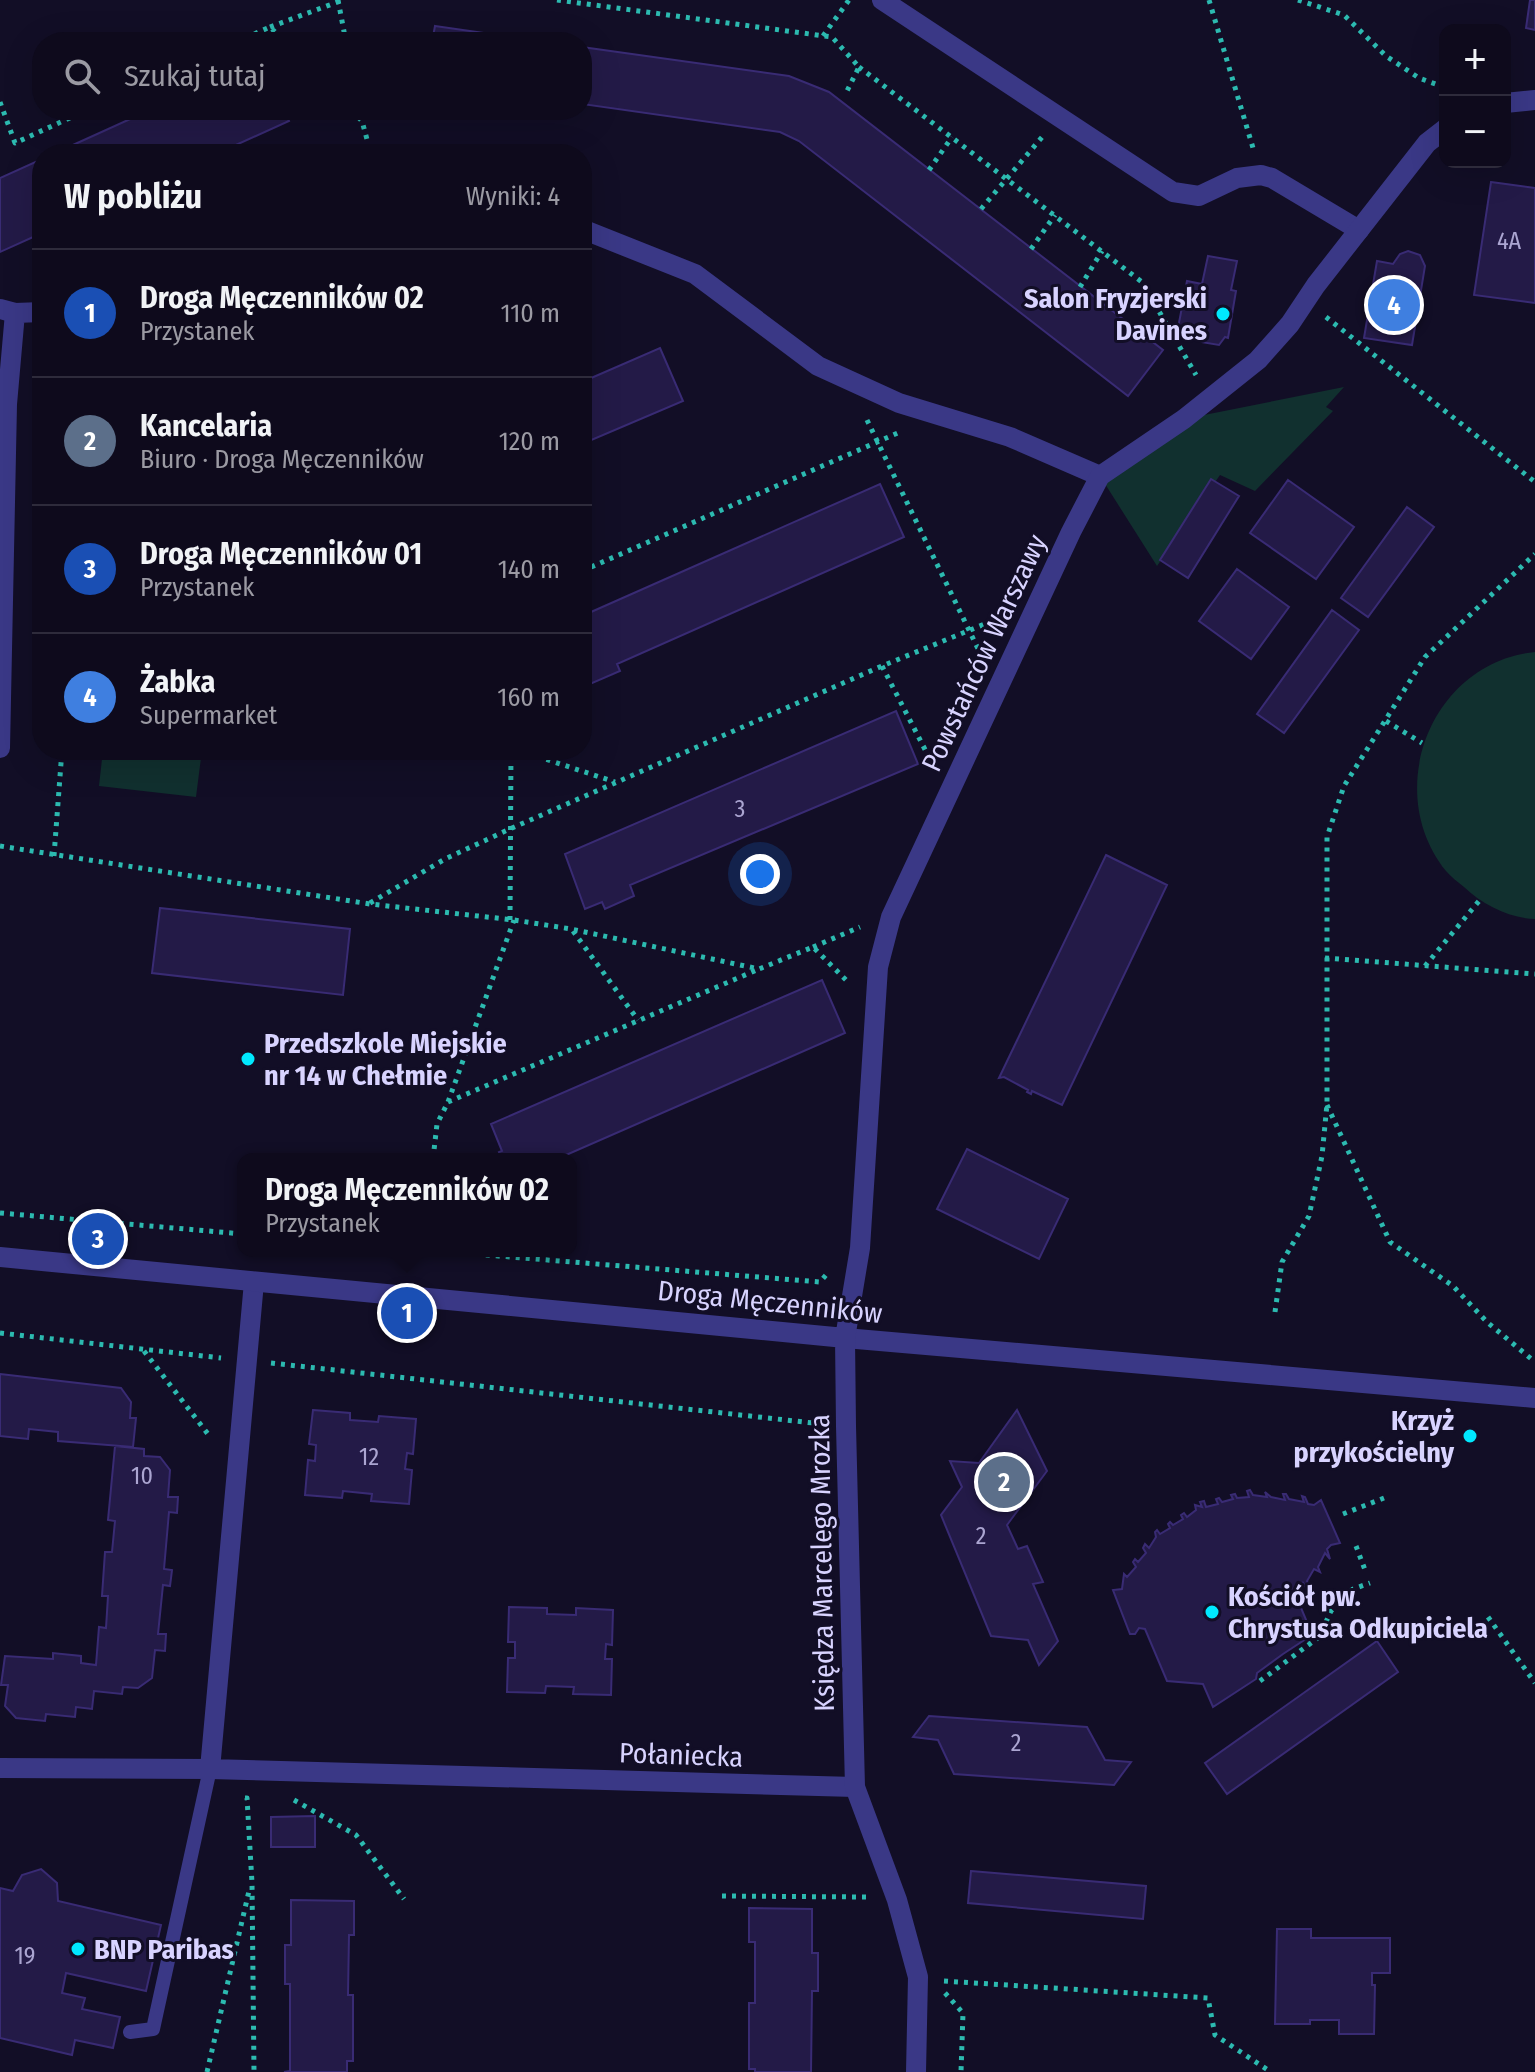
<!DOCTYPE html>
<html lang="pl">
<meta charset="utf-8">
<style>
body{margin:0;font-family:"Fira Sans Condensed",sans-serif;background:#1c1829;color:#f1f3f6}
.controls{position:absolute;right:24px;top:24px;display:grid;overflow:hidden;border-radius:16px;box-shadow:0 8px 32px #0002}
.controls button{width:72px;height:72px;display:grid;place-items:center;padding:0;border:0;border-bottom:2px solid #2e2b3b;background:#0e0a1c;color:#f1f3f6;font:40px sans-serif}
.you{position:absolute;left:760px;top:874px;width:28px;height:28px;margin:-20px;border:6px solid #fff;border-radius:50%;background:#1a73e8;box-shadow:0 0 0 12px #1a73e833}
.badge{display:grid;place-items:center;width:52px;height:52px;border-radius:50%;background:#ea580c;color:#fff;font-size:26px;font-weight:700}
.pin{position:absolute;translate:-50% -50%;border:4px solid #fff;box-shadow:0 2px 8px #0006}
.popup{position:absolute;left:237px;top:1153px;width:340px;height:104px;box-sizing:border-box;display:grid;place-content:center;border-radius:16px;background:#0e0a1c;filter:drop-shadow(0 2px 6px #0005);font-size:26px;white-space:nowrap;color:#9b9aa3}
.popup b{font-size:30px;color:#f1f3f6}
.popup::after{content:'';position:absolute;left:50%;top:100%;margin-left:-16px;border:16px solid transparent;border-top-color:#0e0a1c}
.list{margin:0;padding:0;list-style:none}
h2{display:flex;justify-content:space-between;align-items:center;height:104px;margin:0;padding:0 32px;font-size:34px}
h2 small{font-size:26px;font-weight:400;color:#9b9aa3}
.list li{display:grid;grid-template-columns:52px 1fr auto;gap:24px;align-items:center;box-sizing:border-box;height:128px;padding:0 32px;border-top:2px solid #2e2b3b}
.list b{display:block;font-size:30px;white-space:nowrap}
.list p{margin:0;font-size:26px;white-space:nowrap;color:#9b9aa3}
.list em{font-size:26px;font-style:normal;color:#9b9aa3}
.icon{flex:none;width:44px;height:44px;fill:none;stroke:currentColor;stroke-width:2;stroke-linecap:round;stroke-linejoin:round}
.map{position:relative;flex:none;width:1535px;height:2072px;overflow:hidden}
.search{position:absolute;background:#0e0a1c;box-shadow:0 8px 32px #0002;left:32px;top:32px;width:560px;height:88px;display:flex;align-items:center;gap:20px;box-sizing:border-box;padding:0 28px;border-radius:32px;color:#9b9aa3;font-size:30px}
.panel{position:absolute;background:#0e0a1c;box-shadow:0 8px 32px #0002;left:32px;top:144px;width:560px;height:616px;border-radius:32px}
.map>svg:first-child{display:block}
.green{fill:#11302f}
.building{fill:#231a47;stroke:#392b74;stroke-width:2}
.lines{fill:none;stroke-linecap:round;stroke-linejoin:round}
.path{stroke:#2cbab0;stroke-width:5;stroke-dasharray:4 6;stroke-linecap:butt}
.service{stroke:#3a3886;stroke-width:14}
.minor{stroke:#3a3886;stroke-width:20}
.tertiary{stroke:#3a3886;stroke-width:20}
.poi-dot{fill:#00e8fe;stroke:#120e26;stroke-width:3}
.labels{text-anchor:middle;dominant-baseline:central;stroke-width:6;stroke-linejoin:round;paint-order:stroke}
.number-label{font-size:24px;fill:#aba5d1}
.poi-label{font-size:28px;font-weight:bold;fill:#d8d3ff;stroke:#120e26;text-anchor:start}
.street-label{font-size:28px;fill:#d8d3ff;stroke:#120e26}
</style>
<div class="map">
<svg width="1535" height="2072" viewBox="0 0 1535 2072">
<rect width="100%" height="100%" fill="#120e26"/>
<path class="green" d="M 1344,387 L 1326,407 L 1333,411 L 1255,491 L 1220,475 L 1157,566 L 1100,476 L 1184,419 Z
M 1535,652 L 1535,919 C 1509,918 1483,905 1464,887 C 1458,882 1451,877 1446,871 C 1381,790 1432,662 1535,652 Z
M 103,750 L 202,750 L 196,797 L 99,786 Z"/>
<path class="building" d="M 1530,0 L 1535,0 L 1535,30 L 1526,28 Z
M 435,26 L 547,42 L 432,42 Z
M 582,47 L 789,76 L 829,92 L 1163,350 L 1128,396 L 799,141 L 780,132 L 582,104 Z
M 150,110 L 284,110 L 289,121 L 216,154 L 53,154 Z
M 42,159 L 42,233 L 0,252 L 0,178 Z
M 1491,182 L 1535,188 L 1535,303 L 1474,295 Z
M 1408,251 L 1420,255 L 1425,266 L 1412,345 L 1364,338 L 1377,261 L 1393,264 L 1400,254 Z
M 1208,256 L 1237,261 L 1231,290 L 1236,291 L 1228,338 L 1225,337 L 1219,345 L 1201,342 L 1202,332 L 1178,328 L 1187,281 L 1202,284 Z
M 660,348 L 683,401 L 582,444 L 582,382 Z
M 1211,479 L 1239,496 L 1188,578 L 1160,560 Z
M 1288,480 L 1354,527 L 1316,579 L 1250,533 Z
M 880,484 L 904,537 L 617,664 L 620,671 L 590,684 L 587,677 L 582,680 L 582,616 Z
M 1407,507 L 1434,527 L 1368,617 L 1341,598 Z
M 1237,569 L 1289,607 L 1251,659 L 1199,621 Z
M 1332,610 L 1359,630 L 1284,733 L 1257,714 Z
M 896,711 L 918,764 L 630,885 L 634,896 L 605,909 L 602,902 L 585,909 L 565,854 Z
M 1106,855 L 1167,885 L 1062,1105 L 1032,1091 L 1031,1094 L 1027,1092 L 1028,1090 L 1004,1077 L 999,1078 Z
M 160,908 L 350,929 L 343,995 L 152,973 Z
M 822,980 L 845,1033 L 557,1159 L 502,1159 L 499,1152 L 502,1151 L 491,1124 Z
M 967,1149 L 1068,1199 L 1039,1259 L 937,1209 Z
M 0,1374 L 121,1388 L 131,1402 L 130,1418 L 136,1418 L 133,1447 L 58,1441 L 58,1432 L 29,1429 L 28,1439 L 0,1436 Z
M 313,1410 L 350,1413 L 350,1420 L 378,1422 L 379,1416 L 416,1419 L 413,1454 L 407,1453 L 405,1469 L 412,1470 L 409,1504 L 371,1501 L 372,1494 L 343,1491 L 342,1498 L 305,1495 L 308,1460 L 315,1461 L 316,1445 L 309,1444 Z
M 1017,1410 L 1047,1471 L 1007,1525 L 1018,1549 L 1027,1546 L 1043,1582 L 1033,1584 L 1058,1641 L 1039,1665 L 1028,1640 L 991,1636 L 941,1515 L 962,1487 L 950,1461 L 979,1463 Z
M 115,1446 L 144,1449 L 144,1456 L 160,1457 L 170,1470 L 168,1497 L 178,1497 L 177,1513 L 169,1512 L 164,1569 L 172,1570 L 170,1586 L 163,1585 L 158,1634 L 166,1634 L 165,1651 L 155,1650 L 152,1678 L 138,1688 L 123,1687 L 122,1694 L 94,1691 L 92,1709 L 76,1707 L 75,1717 L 46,1714 L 45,1721 L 16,1718 L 5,1706 L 8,1685 L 1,1685 L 5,1656 L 53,1659 L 53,1653 L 81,1656 L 81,1663 L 96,1665 L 99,1627 L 106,1628 L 108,1596 L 102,1596 L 105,1552 L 112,1552 L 115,1521 L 108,1520 Z
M 1250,1490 L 1253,1495 L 1267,1497 L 1265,1492 L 1271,1497 L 1285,1500 L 1283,1494 L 1286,1494 L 1289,1499 L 1304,1502 L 1302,1496 L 1305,1497 L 1308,1504 L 1314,1505 L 1321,1500 L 1340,1543 L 1331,1545 L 1327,1549 L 1330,1559 L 1325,1553 L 1318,1567 L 1320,1572 L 1314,1569 L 1307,1581 L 1309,1587 L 1307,1589 L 1303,1583 L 1296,1596 L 1309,1627 L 1314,1631 L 1309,1641 L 1306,1639 L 1283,1654 L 1257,1673 L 1256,1679 L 1213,1707 L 1203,1684 L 1167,1681 L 1145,1629 L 1139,1628 L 1135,1634 L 1130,1634 L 1113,1590 L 1122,1589 L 1124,1574 L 1127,1577 L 1136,1567 L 1133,1562 L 1135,1559 L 1138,1562 L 1146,1553 L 1143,1548 L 1145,1544 L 1149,1548 L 1156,1537 L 1155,1532 L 1157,1530 L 1160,1534 L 1170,1528 L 1168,1524 L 1170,1522 L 1173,1525 L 1183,1519 L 1181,1515 L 1184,1513 L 1187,1517 L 1196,1510 L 1195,1505 L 1202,1507 L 1200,1502 L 1204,1501 L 1206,1507 L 1218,1504 L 1216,1499 L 1219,1498 L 1222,1502 L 1233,1499 L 1231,1495 L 1235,1494 L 1237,1498 L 1249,1497 L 1247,1491 Z
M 509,1607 L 547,1608 L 547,1614 L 576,1615 L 576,1608 L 613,1610 L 612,1645 L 606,1644 L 605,1659 L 612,1659 L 611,1695 L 573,1694 L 574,1687 L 546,1686 L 545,1693 L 507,1692 L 508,1658 L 515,1658 L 515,1642 L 508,1642 Z
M 1377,1641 L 1398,1672 L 1227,1794 L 1205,1763 Z
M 929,1716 L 1087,1727 L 1105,1760 L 1131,1762 L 1114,1785 L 954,1774 L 938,1740 L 913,1737 Z
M 315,1816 L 315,1847 L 271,1847 L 271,1817 Z
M 41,1869 L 57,1883 L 58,1901 L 161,1925 L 146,1991 L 66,1973 L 62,1993 L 85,1998 L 82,2009 L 120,2017 L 113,2048 L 75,2040 L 72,2055 L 0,2038 L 0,1888 L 13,1891 L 22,1875 Z
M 971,1871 L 1146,1886 L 1143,1919 L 968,1903 Z
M 291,1900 L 354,1901 L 354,1935 L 349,1935 L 348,1995 L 353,1995 L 353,2061 L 347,2061 L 347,2072 L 284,2072 L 290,2071 L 290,1984 L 285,1984 L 285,1945 L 291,1945 Z
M 749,1908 L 812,1909 L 812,1953 L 818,1953 L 818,1991 L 812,1991 L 811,2072 L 755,2072 L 755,2069 L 749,2069 L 749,2003 L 755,2003 L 755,1942 L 749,1942 Z
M 1277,1929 L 1311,1929 L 1311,1938 L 1390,1938 L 1390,1973 L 1372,1973 L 1372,1985 L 1375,1985 L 1374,2034 L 1339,2034 L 1339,2020 L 1310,2020 L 1310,2024 L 1275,2024 Z"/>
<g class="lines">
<path class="path" d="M 338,0 L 346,42
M 557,0 L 832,37 L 859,67 L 846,93
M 1209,0 L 1253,148
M 1298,0 L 1344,15 L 1386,56 L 1419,78 L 1441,86 L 1445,93
M 270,27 L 343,0
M 823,36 L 849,0
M 236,42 L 270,27 L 285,42
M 859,67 L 1142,282 L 1196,375
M 0,102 L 15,143 L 87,110
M 351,110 L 362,121 L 371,154
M 929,170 L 952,137
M 981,209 L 1043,136
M 1031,249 L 1055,215
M 1080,287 L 1102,251
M 1326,317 L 1535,482
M 867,420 L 983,659
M 582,571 L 900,432
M 882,666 L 933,765
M 1386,721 L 1422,743
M 518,750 L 615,782
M 0,846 L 370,904 L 514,920 L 571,929 L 759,969 L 813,947 L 849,983
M 54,856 L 62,750
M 370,903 L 445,859 L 512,828 L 882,666 L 1002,617
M 510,920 L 511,750
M 573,931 L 638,1020
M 813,947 L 860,927
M 1325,958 L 1535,974
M 1425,966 L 1479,901
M 448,1102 L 759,969
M 1327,1105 L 1390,1242 L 1453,1286 L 1487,1322 L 1535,1362
M 433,1159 L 437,1124 L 448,1102 L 514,920
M 0,1213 L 243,1234
M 436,1251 L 820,1282 L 826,1275
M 1275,1312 L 1282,1262 L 1309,1216 L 1322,1156 L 1327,1104 L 1327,837 L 1344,786 L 1425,657 L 1535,554
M 0,1333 L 221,1358
M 144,1351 L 211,1438
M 271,1363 L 822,1424
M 1343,1514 L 1384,1498
M 1356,1546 L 1365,1570
M 1488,1617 L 1535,1683
M 1260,1681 L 1319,1637 L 1331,1611 L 1353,1589 L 1370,1583
M 245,1798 L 247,1798 L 252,1883 L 254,2072
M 294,1800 L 356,1835 L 404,1899
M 722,1896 L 866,1897
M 944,1981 L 1208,1998 L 1215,2035 L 1271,2072
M 945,1993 L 963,2013 L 961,2072
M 207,2072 L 249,1891"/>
<path class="service" d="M 130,2032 L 153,2029 L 210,1769"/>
<path class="minor" d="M 882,0 L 1173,192 L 1199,196 L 1237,178 L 1261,175 L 1272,178 L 1359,230
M 582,229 L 695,274 L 818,366 L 899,403 L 1010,437 L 1100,476
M 0,309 L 15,313 L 42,312
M 0,748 L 7,404 L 15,313
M 845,1338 L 1535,1398
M 0,1768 L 210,1769 L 855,1787
M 210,1769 L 254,1282"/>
<path class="tertiary" d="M 1505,103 L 1535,100
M 0,1257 L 845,1338
M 916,2072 L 918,1977 L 897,1900 L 855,1787 L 846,1426 L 845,1338 L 860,1248 L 878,967 L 891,917 L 1071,532 L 1100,476 L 1184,419 L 1258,360 L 1290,324 L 1316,285 L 1427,143 L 1445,129"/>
</g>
<g class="poi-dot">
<circle cx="1223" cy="314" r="8"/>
<circle cx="248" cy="1059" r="8"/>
<circle cx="1470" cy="1436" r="8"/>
<circle cx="1212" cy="1612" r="8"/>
<circle cx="78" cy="1949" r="8"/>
</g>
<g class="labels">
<g class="number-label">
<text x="1509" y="241">4A</text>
<text x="740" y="809">3</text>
<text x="369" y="1457">12</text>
<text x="142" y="1476">10</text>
<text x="981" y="1536">2</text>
<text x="1016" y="1743">2</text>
<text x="25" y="1956">19</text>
</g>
<g class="poi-label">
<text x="1207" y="298" text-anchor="end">Salon Fryzjerski<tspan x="1207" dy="32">Davines</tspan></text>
<text x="264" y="1043">Przedszkole Miejskie<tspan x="264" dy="32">nr 14 w Chełmie</tspan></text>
<text x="1454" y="1420" text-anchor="end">Krzyż<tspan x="1454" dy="32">przykościelny</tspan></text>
<text x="1228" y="1596">Kościół pw.<tspan x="1228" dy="32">Chrystusa Odkupiciela</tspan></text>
<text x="94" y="1949">BNP Paribas</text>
</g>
<g class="street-label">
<text transform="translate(984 653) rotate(-65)">Powstańców Warszawy</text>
<text transform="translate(770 1302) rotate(6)">Droga Męczenników</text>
<text transform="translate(822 1563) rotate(-91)">Księdza Marcelego Mrozka</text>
<text transform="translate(681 1755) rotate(2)">Połaniecka</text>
</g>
</g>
</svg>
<div class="controls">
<button>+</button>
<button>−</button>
</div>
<div class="you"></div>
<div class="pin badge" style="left:407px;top:1313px;background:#1a4fb4">1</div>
<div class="popup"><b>Droga Męczenników 02</b>Przystanek</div>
<div class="pin badge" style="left:1004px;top:1482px;background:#5c6f8a">2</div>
<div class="pin badge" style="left:98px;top:1239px;background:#1a4fb4">3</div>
<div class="pin badge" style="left:1394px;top:305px;background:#3f7fe0">4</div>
<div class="search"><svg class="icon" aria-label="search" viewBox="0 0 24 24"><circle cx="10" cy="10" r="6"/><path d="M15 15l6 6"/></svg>Szukaj tutaj</div>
<section class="panel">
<h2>W pobliżu<small>Wyniki: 4</small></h2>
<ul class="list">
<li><span class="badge" style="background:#1a4fb4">1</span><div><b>Droga Męczenników 02</b><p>Przystanek</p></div><em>110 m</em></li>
<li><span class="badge" style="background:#5c6f8a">2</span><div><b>Kancelaria</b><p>Biuro · Droga Męczenników</p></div><em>120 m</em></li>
<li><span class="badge" style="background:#1a4fb4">3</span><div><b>Droga Męczenników 01</b><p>Przystanek</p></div><em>140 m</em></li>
<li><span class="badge" style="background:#3f7fe0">4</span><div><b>Żabka</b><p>Supermarket</p></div><em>160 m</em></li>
</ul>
</section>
</div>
